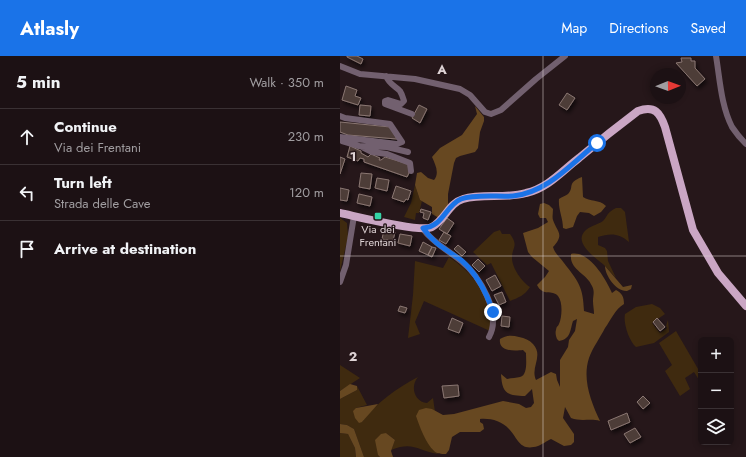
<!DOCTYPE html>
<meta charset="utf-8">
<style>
body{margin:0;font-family:Jost,sans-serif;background:#291f22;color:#f1f3f6}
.controls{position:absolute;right:12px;bottom:12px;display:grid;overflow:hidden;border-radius:6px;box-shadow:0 2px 6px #0003}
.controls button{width:36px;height:36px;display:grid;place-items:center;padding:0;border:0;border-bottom:1px solid #3a3134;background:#1c1114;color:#f1f3f6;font:20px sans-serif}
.compass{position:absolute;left:310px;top:12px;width:36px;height:36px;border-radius:50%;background:#1c1114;box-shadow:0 2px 6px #0003;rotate:89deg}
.stop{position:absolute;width:12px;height:12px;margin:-9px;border:3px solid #1a73e8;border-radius:50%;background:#fff}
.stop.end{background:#1a73e8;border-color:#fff;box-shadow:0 1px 4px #0008}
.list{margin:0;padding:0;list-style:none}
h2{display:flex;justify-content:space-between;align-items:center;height:52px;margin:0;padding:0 16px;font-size:17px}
h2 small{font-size:13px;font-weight:400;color:#a09da0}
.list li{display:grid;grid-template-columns:26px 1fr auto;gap:12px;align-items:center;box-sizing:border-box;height:56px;padding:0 16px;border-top:1px solid #3a3134}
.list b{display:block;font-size:15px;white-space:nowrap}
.list p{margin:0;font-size:13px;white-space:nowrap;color:#a09da0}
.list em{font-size:13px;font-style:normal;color:#a09da0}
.icon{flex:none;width:22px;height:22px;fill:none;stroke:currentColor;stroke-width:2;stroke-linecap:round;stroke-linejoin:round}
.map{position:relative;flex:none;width:406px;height:401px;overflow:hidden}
header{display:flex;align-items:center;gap:24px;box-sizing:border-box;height:56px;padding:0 20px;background:#1a73e8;color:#fff}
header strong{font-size:19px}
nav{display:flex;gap:22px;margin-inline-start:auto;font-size:14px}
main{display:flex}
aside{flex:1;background:#1c1114}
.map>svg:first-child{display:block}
.green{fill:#3f2a0f}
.forest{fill:#674821}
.building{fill:#4d3c37;stroke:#8a7772;filter:url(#shadow)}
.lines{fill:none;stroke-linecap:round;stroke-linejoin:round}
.minor{stroke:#72606f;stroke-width:6}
.major{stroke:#caa6c4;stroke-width:8}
.route{stroke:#1a73e8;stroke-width:5}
.grid{fill:none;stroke:#ded3d5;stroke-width:1;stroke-opacity:0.55}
.poi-dot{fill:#35d4a7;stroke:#26171a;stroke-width:1.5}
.labels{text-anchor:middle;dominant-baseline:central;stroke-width:3;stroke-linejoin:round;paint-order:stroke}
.poi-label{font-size:11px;fill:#ded3d5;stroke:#26171a}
.grid-label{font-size:13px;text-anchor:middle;font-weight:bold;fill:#ded3d5;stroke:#26171a;stroke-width:3;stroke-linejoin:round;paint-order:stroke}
</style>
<header>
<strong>Atlasly</strong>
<nav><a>Map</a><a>Directions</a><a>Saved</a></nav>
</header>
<main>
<aside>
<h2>5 min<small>Walk · 350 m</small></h2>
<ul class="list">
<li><svg class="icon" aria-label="ahead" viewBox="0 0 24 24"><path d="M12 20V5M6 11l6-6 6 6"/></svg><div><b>Continue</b><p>Via dei Frentani</p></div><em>230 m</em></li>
<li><svg class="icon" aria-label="left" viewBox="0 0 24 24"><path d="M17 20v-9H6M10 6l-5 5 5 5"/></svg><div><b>Turn left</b><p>Strada delle Cave</p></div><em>120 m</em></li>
<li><svg class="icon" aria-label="arrive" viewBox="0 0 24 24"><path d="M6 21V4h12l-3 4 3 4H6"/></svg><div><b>Arrive at destination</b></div></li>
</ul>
</aside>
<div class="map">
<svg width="406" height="401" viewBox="0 0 406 401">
<defs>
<filter id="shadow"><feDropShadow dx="2" dy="3" stdDeviation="2" flood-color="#0009"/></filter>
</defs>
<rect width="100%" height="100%" fill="#26171a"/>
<path class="green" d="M 75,129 L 80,144 L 82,145 L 79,157 L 76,157 L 75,164 L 64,161 L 71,147 Z
M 276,152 L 281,152 L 285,156 L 289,186 C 279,177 270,177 258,181 L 258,189 L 265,192 L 267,195 L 268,205 L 276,222 C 272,218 269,214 265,210 C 258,203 234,189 244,176 C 249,170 257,169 263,165 C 268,160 266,157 276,152 Z
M 0,162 L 7,167 L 8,181 L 0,215 Z
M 160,174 L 162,178 L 170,178 C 179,190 172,191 172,202 C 172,212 182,226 190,231 C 185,239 178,242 170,245 L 151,207 L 147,209 L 133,196 L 154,176 Z
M 109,201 C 132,216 156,245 150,275 L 84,245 L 75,266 L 80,278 L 68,282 L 73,239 L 75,205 L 103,212 Z
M 312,248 L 320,252 L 325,258 L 312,267 L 320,277 L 327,272 L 326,270 L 328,264 L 329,276 L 314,287 L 296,291 C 289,285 283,267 285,258 L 296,251 Z
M 336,275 L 361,318 L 361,327 L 354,316 L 345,322 L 350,333 L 340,340 L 325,315 L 332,309 L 319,287 Z
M 0,309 L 20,322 L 0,335 Z
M 78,321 C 70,330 74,346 87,347 L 93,342 L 95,356 L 92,353 L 79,367 L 93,394 L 98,398 C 77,395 74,385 51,394 L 55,384 L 46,377 L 38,399 L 40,401 L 24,401 L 14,373 L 7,369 L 0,368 L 0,343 L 17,334 L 17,330 L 27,349 L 16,352 L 22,366 C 36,347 57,332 78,321 Z
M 0,377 L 8,378 L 15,392 L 16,401 L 0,401 Z"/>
<path class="forest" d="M 135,50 L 144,61 L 144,65 L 140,76 L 138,92 L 135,96 L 120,100 L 116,102 L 114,107 L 108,138 L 108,150 L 99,162 L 92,158 L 92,151 L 80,144 L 75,129 L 77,117 L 81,116 L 88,122 L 94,124 C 100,117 95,108 92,101 L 100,92 L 122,79 L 137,58 Z
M 242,121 L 243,141 C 250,146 259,143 266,150 L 261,156 L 254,160 L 249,157 L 240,156 L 237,160 L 233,171 L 226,173 L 223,172 C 223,162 218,153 219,143 C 221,141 226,140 228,138 C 235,131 226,127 242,121 Z
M 204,147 L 209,149 L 213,153 C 213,157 212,161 213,164 C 217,176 225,178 213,191 C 215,198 220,201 224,207 C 239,226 243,231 244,255 L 254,258 C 254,254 253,249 253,245 C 253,239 255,236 252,230 C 247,217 229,214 231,198 C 249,194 266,223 272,237 L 276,234 C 282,237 284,241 284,248 C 275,253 271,264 265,272 C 260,282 253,291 249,302 C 242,323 251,346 260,365 C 251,362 241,366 231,362 L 225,351 L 223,362 L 234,378 L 234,386 L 231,389 L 224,390 L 211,383 C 207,385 201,389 198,390 C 179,396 178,382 169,373 C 162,365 150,362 140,363 L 140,366 L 143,368 L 144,373 L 140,376 L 120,376 L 112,381 L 109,394 L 106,398 C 101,398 97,398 94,395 C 86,388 79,369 76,360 L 79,354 L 86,352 L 92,353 L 103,359 L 114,358 L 163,345 L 179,348 L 186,352 L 191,351 L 194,347 L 192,333 L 185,340 C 166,340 162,336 161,318 L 167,323 C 171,322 176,322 180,321 C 188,319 186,304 186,297 L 183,294 C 175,295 158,296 160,283 C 166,279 172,279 179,281 C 185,282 189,284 193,288 C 204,300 190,311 196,324 L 211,316 L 216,318 L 217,324 L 220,331 L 220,304 L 228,291 L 229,284 L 235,275 L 237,263 L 233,265 C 230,274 231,283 219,285 L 217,283 C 216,280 215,277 216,274 C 217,269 217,272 219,268 C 222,261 223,246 218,240 C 212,233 203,241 197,229 L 205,221 L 209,215 L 192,201 L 188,196 L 183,177 L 198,172 L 208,166 L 206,162 L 200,162 L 198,158 L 200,148 Z
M 265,210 L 283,231 L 292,229 L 291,233 L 287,235 C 277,236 265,220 265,210 Z
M 10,328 L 17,330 L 17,334 L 0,343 L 0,335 Z
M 38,348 L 22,366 L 19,367 L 15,362 L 13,355 L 16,352 Z
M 0,368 L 7,369 L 14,373 L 24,401 L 16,401 L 15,392 L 8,378 L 0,377 Z
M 46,377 L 55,384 L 51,395 L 53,401 L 40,401 L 38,399 L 35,384 L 41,378 Z"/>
<path class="building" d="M 7,0 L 17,0 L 23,3 L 21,8 L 7,1 Z
M 341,2 L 351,2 L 351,5 L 355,5 L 355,12 L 365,23 L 357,30 L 336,7 L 342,6 Z
M 6,30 L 17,34 L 15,40 L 21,42 L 18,49 L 2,44 Z
M 227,37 L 235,42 L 227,54 L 219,49 Z
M 20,49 L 31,50 L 30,60 L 19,59 Z
M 79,49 L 87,53 L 80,67 L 72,62 Z
M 0,66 L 50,71 L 57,83 L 8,79 L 0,76 Z
M 10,90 L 21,95 L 21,97 L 28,101 L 31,98 L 40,102 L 39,104 L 41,104 L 45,101 L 68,108 L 69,117 L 67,121 L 24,106 L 24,103 L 20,102 L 18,105 L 7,101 Z
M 0,101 L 5,103 L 0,118 Z
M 21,117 L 32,118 L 30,133 L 19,131 Z
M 37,122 L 49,124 L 47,135 L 35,132 Z
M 56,130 L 71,135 L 68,144 L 66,143 L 64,146 L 52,142 Z
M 0,132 L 9,134 L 7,145 L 0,144 Z
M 19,138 L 32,141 L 30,150 L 17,147 Z
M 81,153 L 91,156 L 88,164 L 83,162 L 84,157 L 80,156 Z
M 107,162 L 114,167 L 107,178 L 99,173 Z
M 44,174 L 55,176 L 53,185 L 42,183 Z
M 104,176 L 111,180 L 106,188 L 99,184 Z
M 60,178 L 72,180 L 70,190 L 58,187 Z
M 83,186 L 92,191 L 88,199 L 79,195 Z
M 118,189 L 126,196 L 122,200 L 114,193 Z
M 92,191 L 96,192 L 92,201 L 88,199 Z
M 138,203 L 145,210 L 139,216 L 132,209 Z
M 155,219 L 161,230 L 152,235 L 146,224 Z
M 162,236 L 166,246 L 159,249 L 154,239 Z
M 60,250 L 67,252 L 65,257 L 58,255 Z
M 162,260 L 170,261 L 169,271 L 161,270 Z
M 112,262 L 123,267 L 119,277 L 108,273 Z
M 317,262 L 325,271 L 320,275 L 313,266 Z
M 118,329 L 119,340 L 104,342 L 102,330 Z
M 303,340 L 310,347 L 303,353 L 297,346 Z
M 287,357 L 290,366 L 271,374 L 268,365 Z
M 295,372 L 301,381 L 290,387 L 284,378 Z"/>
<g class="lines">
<path class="minor" d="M 376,0 C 380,24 381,49 392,71 C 396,77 401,83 406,88
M 0,10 L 20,18 L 75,23 L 120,33 L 130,39 L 145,56 L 151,58 L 161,54 L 196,23 L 225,0
M 46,20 C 49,28 55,30 60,35 C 62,38 63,42 64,45 L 61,48 L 48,44 L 45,45 L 45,48 L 72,58
M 0,60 L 5,62 L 50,68 L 62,86 L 57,88 L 0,81
M 2,85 L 19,90 L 47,91 L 68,96
M 22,91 L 32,96 L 47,98 L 70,107 L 71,115
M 83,173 C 93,187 108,194 121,205 C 140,220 162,258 149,281
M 0,226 L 6,209 L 14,160"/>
<path class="major" d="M 0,157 C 15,160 81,177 92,171 C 105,164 109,147 123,143 C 142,137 166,143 186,137 C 208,132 222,115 239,102 C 258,86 278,70 298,55 C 315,49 320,57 325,71 L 353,174 L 378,217 L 406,250"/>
</g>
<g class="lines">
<path class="route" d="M 153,256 C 147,238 136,217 121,204 C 107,194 93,187 83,172 C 103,171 105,150 121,143 C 135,138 158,141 173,140 C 207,137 232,107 257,87"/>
</g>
<path class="grid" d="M 203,0 L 203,401M 0,200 L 406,200"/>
<rect class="poi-dot" x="34" y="156" width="8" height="8" rx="2"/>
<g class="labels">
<g class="poi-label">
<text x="38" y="173">Via dei<tspan x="38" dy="13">Frentani</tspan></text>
</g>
</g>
<g class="grid-label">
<text x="102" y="18">A</text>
<text x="13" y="105">1</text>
<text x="13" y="305">2</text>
</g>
</svg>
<div class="controls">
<button>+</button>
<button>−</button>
<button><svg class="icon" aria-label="layers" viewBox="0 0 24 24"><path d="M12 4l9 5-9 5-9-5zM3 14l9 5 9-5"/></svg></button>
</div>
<svg class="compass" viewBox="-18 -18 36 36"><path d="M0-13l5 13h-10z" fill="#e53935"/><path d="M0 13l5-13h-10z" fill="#a09da0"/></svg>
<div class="stop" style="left:257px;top:87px"></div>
<div class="stop end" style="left:153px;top:256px"></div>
</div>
</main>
